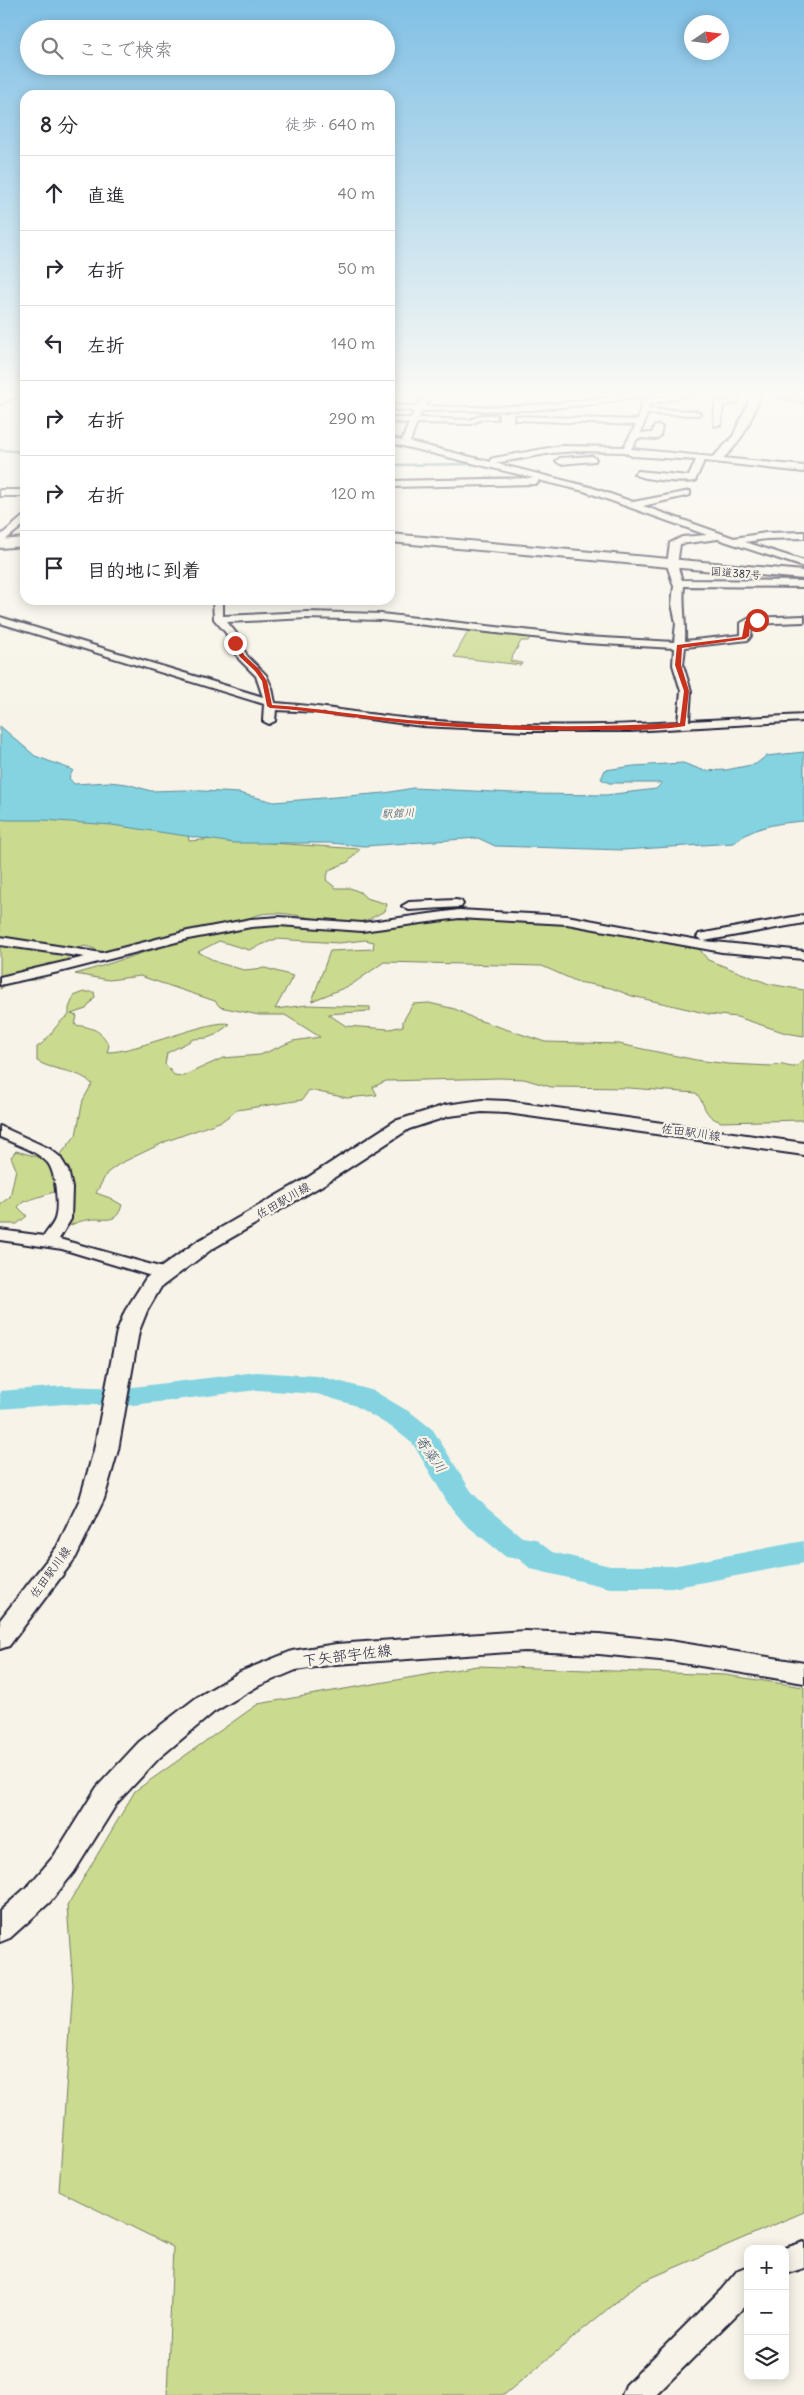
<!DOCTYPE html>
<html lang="ja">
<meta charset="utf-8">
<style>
body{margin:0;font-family:Delius,"Klee One",sans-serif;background:#f2f2f3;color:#2b2b33}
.controls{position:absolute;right:15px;bottom:15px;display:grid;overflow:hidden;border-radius:10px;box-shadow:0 2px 12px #0003}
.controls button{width:45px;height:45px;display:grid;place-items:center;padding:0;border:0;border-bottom:1px solid #e1e1e2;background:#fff;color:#2b2b33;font:25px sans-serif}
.compass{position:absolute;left:684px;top:15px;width:45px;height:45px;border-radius:50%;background:#fff;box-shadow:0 2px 12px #0003;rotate:77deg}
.stop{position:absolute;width:15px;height:15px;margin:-11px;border:4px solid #c8321e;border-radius:50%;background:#fff}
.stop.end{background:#c8321e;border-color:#fff;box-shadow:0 1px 5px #0008}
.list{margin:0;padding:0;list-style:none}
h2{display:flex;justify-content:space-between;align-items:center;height:65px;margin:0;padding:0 20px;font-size:21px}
h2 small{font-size:16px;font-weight:400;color:#7c7c81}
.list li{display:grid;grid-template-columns:32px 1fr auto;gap:15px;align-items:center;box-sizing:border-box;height:75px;padding:0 20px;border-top:1px solid #e1e1e2}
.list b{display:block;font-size:19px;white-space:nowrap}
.list em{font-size:16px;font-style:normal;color:#7c7c81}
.icon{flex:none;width:28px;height:28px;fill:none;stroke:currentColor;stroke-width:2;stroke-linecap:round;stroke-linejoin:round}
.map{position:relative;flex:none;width:804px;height:2395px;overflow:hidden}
.search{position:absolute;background:#fff;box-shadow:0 2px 12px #0003;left:20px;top:20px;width:375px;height:55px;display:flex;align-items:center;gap:12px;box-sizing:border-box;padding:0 18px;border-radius:28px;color:#7c7c81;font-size:19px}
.panel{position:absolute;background:#fff;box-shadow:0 2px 12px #0003;left:20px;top:90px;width:375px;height:515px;border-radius:15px}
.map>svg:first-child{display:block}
.green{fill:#cada8e;stroke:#767e64}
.water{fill:#84d3e0;stroke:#5d8c9e}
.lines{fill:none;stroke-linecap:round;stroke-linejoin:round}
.stream{stroke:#5d8c9e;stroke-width:2.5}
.river{fill:#84d3e0;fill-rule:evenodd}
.minor-casing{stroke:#22223b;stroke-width:4}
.major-casing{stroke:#22223b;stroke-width:4}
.highway-casing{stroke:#22223b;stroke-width:4}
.minor{fill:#f7f3e8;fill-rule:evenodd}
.major{fill:#f7f3e8;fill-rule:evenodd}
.highway{fill:#f7f3e8;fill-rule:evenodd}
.route{fill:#c8321e}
.labels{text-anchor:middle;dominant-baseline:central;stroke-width:4.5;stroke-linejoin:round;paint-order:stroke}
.far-street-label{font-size:11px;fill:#22223b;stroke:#f7f3e8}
.far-water-label{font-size:11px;font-style:italic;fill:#3f576d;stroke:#f7f3e8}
.street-label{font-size:12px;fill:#22223b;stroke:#f7f3e8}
.water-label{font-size:14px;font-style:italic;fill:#3f576d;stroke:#f7f3e8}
.near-street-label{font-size:15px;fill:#22223b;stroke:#f7f3e8}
</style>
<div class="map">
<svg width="804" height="2395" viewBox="0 0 804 2395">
<rect width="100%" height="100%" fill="#f7f3e8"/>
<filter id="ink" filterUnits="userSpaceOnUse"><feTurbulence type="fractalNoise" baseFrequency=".02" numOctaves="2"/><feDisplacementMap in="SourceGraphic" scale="10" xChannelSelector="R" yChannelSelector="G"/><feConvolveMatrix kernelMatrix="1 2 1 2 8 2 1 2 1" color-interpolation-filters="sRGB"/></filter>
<g filter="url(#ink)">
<path class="green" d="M 470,628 L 532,635 L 528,641 L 521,641 L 510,661 L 522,663 L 521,665 L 454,657 Z
M 0,816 C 63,818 125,826 188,833 L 189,841 L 215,839 L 360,849 L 348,862 L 329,870 L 326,880 L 336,888 L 350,888 L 360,892 L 366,898 L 387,904 L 385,911 C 378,914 371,919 364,921 C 329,931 277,899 244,921 L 104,955 L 96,953 L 95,949 L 85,946 L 76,949 L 62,965 L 50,972 L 34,980 L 12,981 L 0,989 Z
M 430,917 L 549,919 L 697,946 L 708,960 L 769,984 L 804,990 L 804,1036 L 786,1033 L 737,1017 L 709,1014 L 632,996 L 611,988 L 578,982 L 542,966 L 384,962 L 351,985 L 312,1001 L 330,951 L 373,949 L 374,942 L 365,940 L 339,943 L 276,939 L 249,950 L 219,941 L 198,952 L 219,963 L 244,970 L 265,968 L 293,976 L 275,1009 L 307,1005 L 370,1007 L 370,1011 L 328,1014 L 346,1026 L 390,1029 L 403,1026 L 403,1021 L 413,1004 L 429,1003 L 455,1009 L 475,1019 L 545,1042 L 619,1044 L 696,1060 L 729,1064 L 772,1066 C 780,1062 786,1067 794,1067 C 798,1067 800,1062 804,1060 L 804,1120 L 721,1122 C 702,1115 707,1106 696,1093 L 629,1088 L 551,1087 L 524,1079 L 500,1078 L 386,1081 L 373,1087 L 377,1095 L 347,1098 L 309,1090 L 302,1100 L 237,1110 L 222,1121 L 167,1141 L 119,1164 L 107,1173 L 96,1193 L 110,1198 L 122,1205 C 116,1227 103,1216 87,1220 C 78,1221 69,1226 60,1230 L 57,1191 L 23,1202 L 18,1207 L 27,1216 L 17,1224 L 0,1224 L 0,1204 L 10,1197 L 16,1169 L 11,1157 L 16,1151 L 42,1158 L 68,1174 L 61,1154 L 76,1135 L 83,1100 L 92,1084 C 79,1069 55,1072 37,1061 L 37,1047 C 48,1042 56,1022 69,1015 L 69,1008 L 74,996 L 84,992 L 94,992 L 95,997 L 86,1009 L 71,1014 L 77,1016 L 75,1025 C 91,1027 102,1030 109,1046 L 107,1052 C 134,1053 215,1017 230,1024 L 215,1035 L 207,1038 L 194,1039 L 167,1053 L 165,1064 L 174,1075 L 183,1076 L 223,1058 L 260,1055 L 293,1041 L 320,1037 L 285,1015 L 259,1015 L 220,1007 L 215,1001 L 140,976 L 109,980 L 75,974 C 132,958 189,934 248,926 C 277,923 306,928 335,928 C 366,928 399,921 430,917 Z
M 477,1666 L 725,1675 L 804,1687 L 804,2212 L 639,2283 L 504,2395 L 167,2395 L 173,2247 L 59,2191 L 73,1985 L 67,1906 L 135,1791 L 258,1704 Z"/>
<path class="water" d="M 0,726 L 35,756 L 73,770 L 69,778 L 74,784 L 109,782 L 127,784 L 151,791 L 185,790 L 239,793 L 274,802 L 385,793 L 413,788 L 534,794 L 606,795 L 656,789 L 662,783 L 609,783 L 601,779 L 605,770 L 634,766 L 683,763 L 705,771 L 726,770 L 756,764 L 766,756 L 804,752 L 804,821 C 779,823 754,826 734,843 L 623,850 L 495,846 L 478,838 L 365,846 L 330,843 L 234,843 L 112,825 L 44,820 L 6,820 L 0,819 Z"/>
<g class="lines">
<path class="stream" d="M 0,450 L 25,452
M 662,452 L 739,460
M 491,463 L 521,460 L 543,454
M 390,465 L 481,464"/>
<path class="river" d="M 257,1372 L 317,1376 L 338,1381 L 374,1391 L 413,1414 L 433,1430 L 471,1491 L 487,1508 L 522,1537 L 535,1539 L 552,1552 L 610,1566 L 672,1566 L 804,1541 L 804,1563 L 672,1588 L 610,1588 L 531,1569 L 519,1559 L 506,1557 L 465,1524 L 449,1505 L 413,1444 L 393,1428 L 354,1405 L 317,1394 L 257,1390 L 125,1406 L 64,1404 L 0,1409 L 0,1391 L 64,1386 L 125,1388 Z"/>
<g class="minor-casing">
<path id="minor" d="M 9,395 L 20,395 L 0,404 L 0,399 Z
M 426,395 L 434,395 L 425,406 C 470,408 515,407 560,403 C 589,400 616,395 645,395 L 596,404 L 530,410 L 422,411 L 419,418 L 470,420 L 481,415 L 497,415 L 497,419 L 482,419 L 471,424 L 417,423 L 410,442 L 491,462 L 491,459 L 494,458 L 560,446 L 624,447 L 636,425 L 518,420 L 515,420 L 515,416 L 638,420 L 642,400 L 674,395 L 694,395 L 649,404 L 648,409 L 696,411 L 700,413 L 699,415 L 647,414 L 641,433 L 652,433 L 654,427 L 658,425 L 662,427 L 660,436 L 656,439 L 638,438 L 631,449 L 713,457 L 732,438 L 752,395 L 760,395 C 752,418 743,442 723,458 L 804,466 L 804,472 L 704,461 L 695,481 C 684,483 642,480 634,474 L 638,471 L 689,476 L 696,460 L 632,456 L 624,452 L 577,451 L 552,453 L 495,463 L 590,487 L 633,502 L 690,491 L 690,495 L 643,506 L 734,538 L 766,533 L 804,532 L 804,538 L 766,539 L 745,542 L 804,561 L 804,567 L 718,539 L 680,544 L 677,565 L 682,580 L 804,581 L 804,587 L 684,586 C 682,605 686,622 685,641 L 741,635 L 741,623 L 750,618 L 804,616 L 804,622 L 752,624 L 751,636 L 748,640 L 685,647 L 683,665 L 691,691 L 689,721 L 804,715 L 804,721 L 631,731 L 526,731 L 422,726 L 317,712 L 276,710 L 275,721 L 269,724 L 263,721 L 264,704 L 0,623 L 0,617 L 263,697 L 256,676 L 239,659 L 226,633 L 214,619 L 213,600 L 223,600 L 223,616 L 307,612 L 381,614 L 586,637 L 674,642 L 676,623 L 672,604 L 674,586 L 667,565 L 670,543 L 682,537 L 707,535 L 584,491 L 538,480 L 538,483 L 535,484 L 390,487 L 390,481 L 534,478 L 390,443 L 390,437 L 402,441 L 409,423 L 390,422 L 390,418 L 411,418 L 414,411 L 390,409 L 390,405 L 417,406 ZM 307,618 L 381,620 L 586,643 L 674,648 L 673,665 L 681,691 L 678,722 C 593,727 507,727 423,720 C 373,716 325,706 275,703 L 272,688 L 266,675 L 247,656 L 236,633 L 227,622 Z
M 731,395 L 739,395 L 736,403 L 723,405 L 721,424 L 714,426 L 715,403 L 719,401 L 729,401 Z
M 772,395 L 804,398 L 804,402 L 776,397 Z
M 592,456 L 596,459 L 595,461 L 560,464 L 556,461 L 560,458 Z
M 0,490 L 25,490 L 25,496 L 0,496 Z
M 25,515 L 25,524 L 0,544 L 0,536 Z
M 456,900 L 461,901 L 463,904 L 461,907 L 409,910 L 402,906 L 409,902 Z
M 459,910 L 567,916 L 703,941 L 697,937 L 699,934 L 804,915 L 804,923 L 704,941 L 804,951 L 804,959 L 722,952 L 567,924 L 459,918 L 362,931 L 279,925 L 251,927 L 188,939 L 63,971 L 0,985 L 0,977 L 85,957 L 0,945 L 0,937 L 102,953 L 188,931 L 251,919 L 279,917 L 362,923 Z
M 0,1126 L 50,1149 L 60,1157 L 68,1170 L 72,1188 L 71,1219 L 59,1239 L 170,1270 L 173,1274 L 170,1278 L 158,1278 L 62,1249 L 0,1240 L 0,1230 L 44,1236 C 47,1231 53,1225 55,1219 C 59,1207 56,1173 48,1163 C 36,1150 15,1144 0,1137 Z
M 804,2242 L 804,2268 L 785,2274 L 785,2249 L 782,2249 Z
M 748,2266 L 748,2302 L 741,2310 L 656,2395 L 622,2395 L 626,2385 L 721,2290 L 738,2270 Z"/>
</g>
<g class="major-casing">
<path id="major" d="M 482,1100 L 507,1101 L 804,1143 L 804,1155 L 507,1113 L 482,1112 L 449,1116 L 409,1129 L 321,1186 L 212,1249 L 161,1287 L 147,1311 L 139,1331 L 118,1450 L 104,1499 L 76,1557 L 9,1646 L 0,1649 L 0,1620 L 57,1547 L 80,1499 L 94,1450 L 117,1331 L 125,1311 L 146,1278 L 198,1241 L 307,1178 L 395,1121 L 446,1105 Z
M 525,1631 L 599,1634 L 670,1641 L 804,1663 L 804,1683 L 670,1661 L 599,1654 L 525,1651 L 336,1664 L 296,1670 L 258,1686 L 214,1712 L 159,1758 L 117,1803 L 74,1872 L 50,1902 L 10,1938 L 0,1942 L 0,1911 L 30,1884 L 54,1856 L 97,1787 L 139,1742 L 196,1698 L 240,1672 L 292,1651 L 336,1644 Z"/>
</g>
<g class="highway-casing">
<path id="highway" d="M 390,534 L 804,571 L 804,579 L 390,542 Z
M 25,538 L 25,546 L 0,548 L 0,540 Z"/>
</g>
<use href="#minor" class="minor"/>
<use href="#major" class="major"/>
<use href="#highway" class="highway"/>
</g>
</g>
<linearGradient id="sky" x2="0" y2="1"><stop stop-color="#80c0e5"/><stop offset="0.54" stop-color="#fbfaf5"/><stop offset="1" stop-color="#fbfaf5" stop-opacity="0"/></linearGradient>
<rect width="804" height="730" fill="url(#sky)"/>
<path class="route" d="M 757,619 L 759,621 L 750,623 L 749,636 L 745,639 L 682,648 L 681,665 L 689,691 L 685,726 C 655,731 623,730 593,730 C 531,731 468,729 406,723 C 361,719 316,711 270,708 L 267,706 L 262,681 L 255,671 L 240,657 L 233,643 L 237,642 L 244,655 L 259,669 L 267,681 L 272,705 C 318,708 362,716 408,720 C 498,727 589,728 680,723 L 684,691 L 675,665 L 677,645 L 742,637 L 745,621 Z"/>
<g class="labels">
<g class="far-street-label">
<text transform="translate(736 573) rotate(5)">国道387号</text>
</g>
<g class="far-water-label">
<text transform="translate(398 813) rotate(-3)">駅館川</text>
</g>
<g class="street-label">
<text transform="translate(691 1132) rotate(8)">佐田駅川線</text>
<text transform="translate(283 1200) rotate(-30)">佐田駅川線</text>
<text transform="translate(50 1572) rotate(-54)">佐田駅川線</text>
</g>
<g class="water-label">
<text transform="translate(431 1454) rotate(55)">寄藻川</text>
</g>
<g class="near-street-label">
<text transform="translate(347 1655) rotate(-7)">下矢部宇佐線</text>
</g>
</g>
</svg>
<div class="controls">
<button>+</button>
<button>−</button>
<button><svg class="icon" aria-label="layers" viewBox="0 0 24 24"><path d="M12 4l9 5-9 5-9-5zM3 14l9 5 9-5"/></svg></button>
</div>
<svg class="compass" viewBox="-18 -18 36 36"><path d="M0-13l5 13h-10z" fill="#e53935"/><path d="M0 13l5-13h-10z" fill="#7c7c81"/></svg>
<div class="stop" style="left:757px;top:620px"></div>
<div class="stop end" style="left:235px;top:643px"></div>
<div class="search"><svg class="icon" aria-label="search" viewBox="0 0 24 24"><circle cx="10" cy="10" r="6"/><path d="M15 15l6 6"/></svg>ここで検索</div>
<section class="panel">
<h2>8 分<small>徒歩 · 640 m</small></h2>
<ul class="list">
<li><svg class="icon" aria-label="ahead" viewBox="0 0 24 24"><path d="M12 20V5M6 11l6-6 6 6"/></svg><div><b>直進</b></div><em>40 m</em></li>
<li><svg class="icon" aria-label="right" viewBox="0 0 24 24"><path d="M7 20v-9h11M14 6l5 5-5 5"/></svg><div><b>右折</b></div><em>50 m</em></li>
<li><svg class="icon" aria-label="left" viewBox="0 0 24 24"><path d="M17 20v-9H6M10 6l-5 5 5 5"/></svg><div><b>左折</b></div><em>140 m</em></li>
<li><svg class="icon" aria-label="right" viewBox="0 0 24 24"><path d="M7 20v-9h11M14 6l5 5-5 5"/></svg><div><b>右折</b></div><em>290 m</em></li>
<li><svg class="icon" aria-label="right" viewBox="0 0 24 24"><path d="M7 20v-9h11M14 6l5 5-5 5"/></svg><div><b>右折</b></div><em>120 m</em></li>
<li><svg class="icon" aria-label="arrive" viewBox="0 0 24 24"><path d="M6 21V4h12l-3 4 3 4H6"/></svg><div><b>目的地に到着</b></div></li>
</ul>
</section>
</div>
